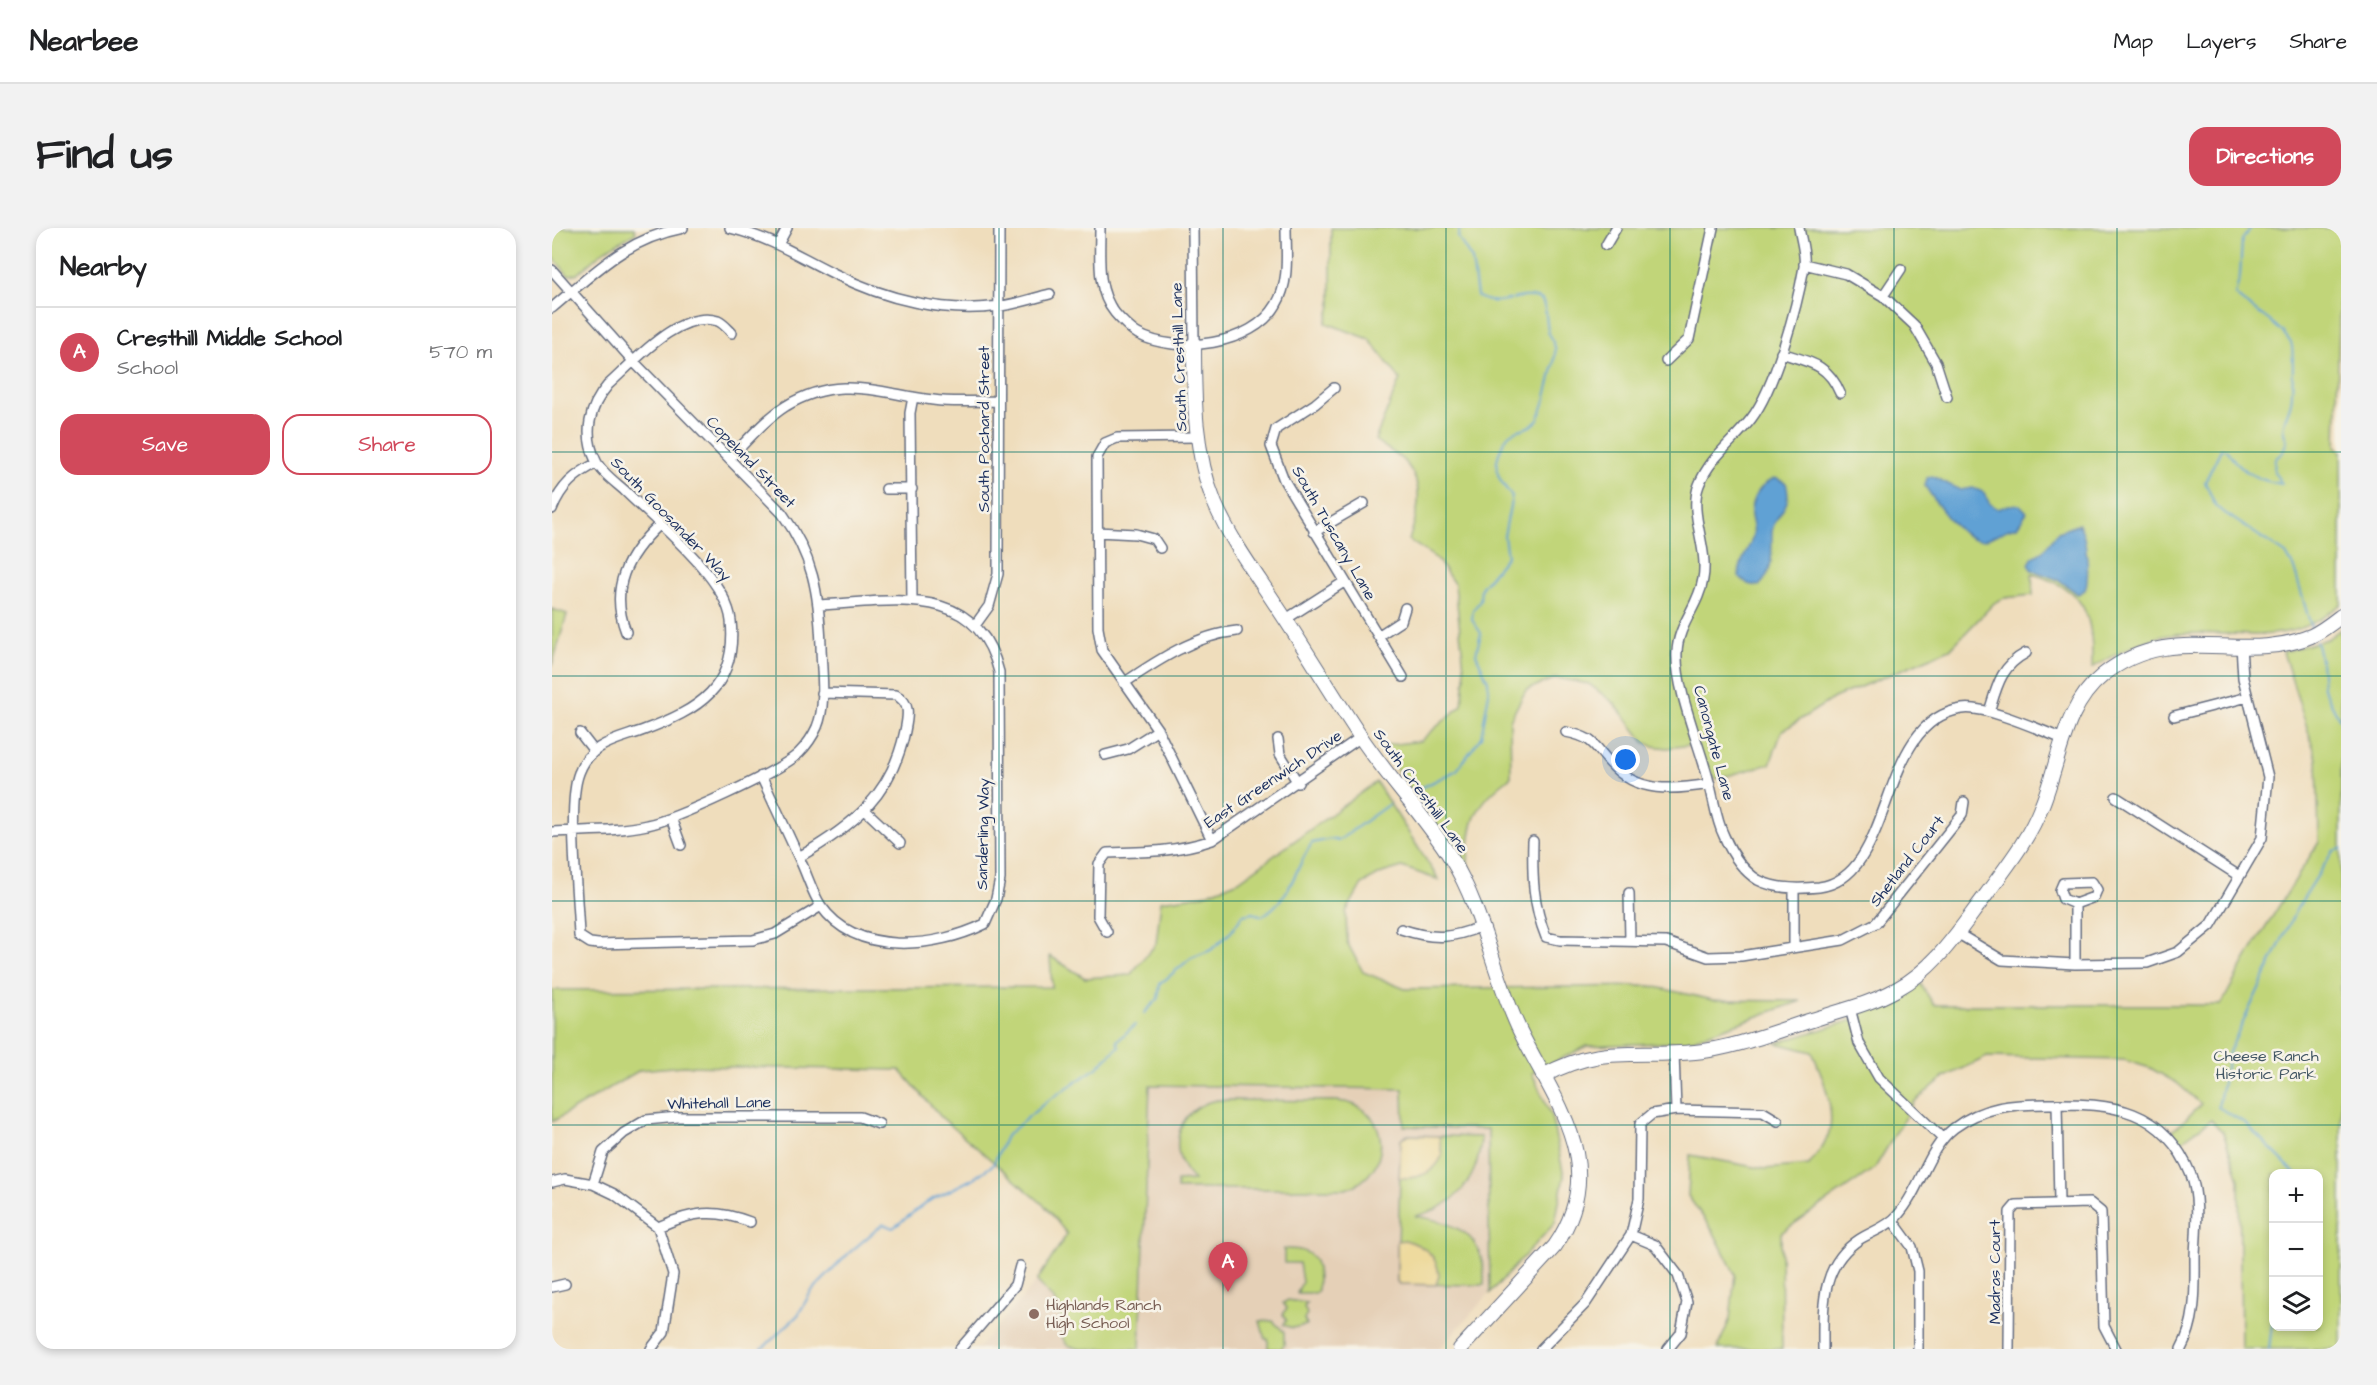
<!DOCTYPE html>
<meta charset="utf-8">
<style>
body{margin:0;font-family:"Architects Daughter",sans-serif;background:#f2f2f2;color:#202124}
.controls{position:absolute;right:18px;bottom:18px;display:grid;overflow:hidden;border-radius:12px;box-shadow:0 3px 9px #0003}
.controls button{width:54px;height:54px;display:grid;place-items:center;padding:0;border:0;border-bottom:2px solid #e0e0e0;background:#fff;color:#202124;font:30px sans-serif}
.you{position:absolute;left:1074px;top:532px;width:21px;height:21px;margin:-15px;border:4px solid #fff;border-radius:50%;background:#1a73e8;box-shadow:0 0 0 9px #1a73e833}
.badge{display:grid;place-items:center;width:39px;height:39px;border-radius:50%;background:#d1495b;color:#fff;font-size:20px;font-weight:700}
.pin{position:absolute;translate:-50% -50px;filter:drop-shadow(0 2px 3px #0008)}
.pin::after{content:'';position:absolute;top:32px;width:21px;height:18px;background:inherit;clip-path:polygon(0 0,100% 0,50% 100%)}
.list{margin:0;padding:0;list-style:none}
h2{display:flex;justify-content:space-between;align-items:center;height:78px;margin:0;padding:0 24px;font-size:26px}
h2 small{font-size:20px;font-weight:400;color:#757577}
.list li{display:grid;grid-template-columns:39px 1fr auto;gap:18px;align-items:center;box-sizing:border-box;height:90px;padding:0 24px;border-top:2px solid #e0e0e0}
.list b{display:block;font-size:22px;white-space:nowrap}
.list p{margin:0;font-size:20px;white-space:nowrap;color:#757577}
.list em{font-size:20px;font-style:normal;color:#757577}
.actions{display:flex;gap:12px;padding:18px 24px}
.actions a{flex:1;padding:14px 0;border:2px solid #d1495b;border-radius:18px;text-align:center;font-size:21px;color:#d1495b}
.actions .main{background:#d1495b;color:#fff}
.icon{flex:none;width:33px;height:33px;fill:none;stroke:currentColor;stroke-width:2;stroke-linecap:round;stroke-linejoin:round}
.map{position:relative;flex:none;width:1789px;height:1121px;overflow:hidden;border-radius:18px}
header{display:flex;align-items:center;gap:36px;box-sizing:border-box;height:84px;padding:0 30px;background:#fff;border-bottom:2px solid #e0e0e0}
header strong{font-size:28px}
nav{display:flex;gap:33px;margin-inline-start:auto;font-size:21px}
.intro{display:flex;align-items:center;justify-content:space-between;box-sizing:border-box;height:144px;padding:0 36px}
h1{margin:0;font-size:42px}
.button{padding:15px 27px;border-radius:18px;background:#d1495b;color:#fff;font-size:21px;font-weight:700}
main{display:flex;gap:36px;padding:0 36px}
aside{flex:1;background:#fff;border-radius:18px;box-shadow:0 3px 9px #0003}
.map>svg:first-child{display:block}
.built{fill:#e5d0b7}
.green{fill:#c1d579;stroke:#6e826c;stroke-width:1.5;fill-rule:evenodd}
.sand{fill:#eeda9e;stroke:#84847e;stroke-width:1.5}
.water{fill:#60a1d4;stroke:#3e6899;stroke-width:1.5}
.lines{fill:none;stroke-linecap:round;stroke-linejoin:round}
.stream{stroke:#60a1d4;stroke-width:2}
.street-casing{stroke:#656c7f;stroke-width:12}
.secondary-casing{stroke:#656c7f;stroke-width:16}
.street{stroke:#fff;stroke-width:9}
.secondary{stroke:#fff;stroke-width:14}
.grid{fill:none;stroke:#0f766e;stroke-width:1.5;stroke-opacity:0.55}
.education-dot{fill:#8d6e63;stroke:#f7f3e8;stroke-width:2}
.labels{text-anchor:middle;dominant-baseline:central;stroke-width:5;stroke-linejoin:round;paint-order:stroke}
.street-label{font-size:16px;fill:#1b2f5e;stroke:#f7f3e8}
.park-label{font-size:16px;fill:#445865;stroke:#f7f3e8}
.education-label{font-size:16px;fill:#785e54;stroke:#f7f3e8;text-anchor:start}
</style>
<header>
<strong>Nearbee</strong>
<nav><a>Map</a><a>Layers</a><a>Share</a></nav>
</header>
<div class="intro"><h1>Find us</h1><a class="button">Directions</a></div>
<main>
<aside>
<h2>Nearby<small></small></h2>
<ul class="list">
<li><span class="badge">A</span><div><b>Cresthill Middle School</b><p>School</p></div><em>570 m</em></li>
</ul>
<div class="actions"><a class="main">Save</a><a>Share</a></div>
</aside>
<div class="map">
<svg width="1789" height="1121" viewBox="0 0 1789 1121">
<rect width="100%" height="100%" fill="#f7f3e8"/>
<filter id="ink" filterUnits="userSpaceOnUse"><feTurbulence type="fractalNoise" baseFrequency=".0167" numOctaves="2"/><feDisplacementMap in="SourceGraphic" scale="12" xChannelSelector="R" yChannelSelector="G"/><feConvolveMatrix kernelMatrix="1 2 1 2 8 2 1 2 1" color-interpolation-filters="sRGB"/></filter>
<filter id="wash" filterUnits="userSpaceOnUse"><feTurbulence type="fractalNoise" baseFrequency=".008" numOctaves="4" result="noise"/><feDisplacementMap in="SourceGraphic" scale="24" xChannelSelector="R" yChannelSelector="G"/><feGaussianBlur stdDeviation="1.35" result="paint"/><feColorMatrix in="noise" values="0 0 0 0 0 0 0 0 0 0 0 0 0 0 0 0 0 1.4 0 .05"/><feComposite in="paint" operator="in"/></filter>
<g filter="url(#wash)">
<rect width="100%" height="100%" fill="#efddbc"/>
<path class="built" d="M 597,857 L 851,861 L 852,898 L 937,901 L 938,1065 L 887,1121 L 588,1121 Z
M 485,1053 L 507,1078 L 510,1109 L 515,1117 L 528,1121 L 421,1121 L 427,1119 Z"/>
<path class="green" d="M 0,0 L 82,0 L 84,5 L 53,22 L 25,46 L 16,47 L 0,28 Z
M 779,0 L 1789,0 L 1784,218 L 1789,223 L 1789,376 C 1734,423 1689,401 1625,406 C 1593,409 1568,424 1540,440 C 1541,388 1535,361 1480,346 L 1481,367 L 1452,370 L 1442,375 L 1398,421 L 1282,470 L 1230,503 L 1218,536 L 1164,551 L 1139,517 L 1115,520 L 1100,518 L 1092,514 L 1062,475 L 1037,456 L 1004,450 L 974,462 L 958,492 L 959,549 C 921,576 916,596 916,641 L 828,518 L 868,513 L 910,477 L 913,449 L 903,357 L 885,331 L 857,312 C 865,288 873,261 857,239 C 850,228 833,220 823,212 L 848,151 L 817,111 L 774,95 L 779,78 Z
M 0,381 L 15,386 L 0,438 Z
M 1789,401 L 1789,1121 L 1689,1121 L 1687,951 L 1671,904 L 1659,892 L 1628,914 L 1620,904 L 1649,876 L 1625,855 L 1598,840 L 1572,832 L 1435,829 L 1391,850 L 1362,874 L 1323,940 L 1229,1005 L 1230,1121 L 1165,1121 L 1178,1091 L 1183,1046 L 1161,1003 L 1136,968 L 1138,927 L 1213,941 L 1257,937 C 1263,928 1271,919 1275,910 C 1286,886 1270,846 1260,824 L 1224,815 L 1308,790 L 1309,785 L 1349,768 L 1368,755 L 1382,777 L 1669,777 L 1694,731 L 1767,614 L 1765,531 L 1731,424 L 1775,411 ZM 1722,946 L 1766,946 L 1766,1098 L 1722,1098 Z
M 824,554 L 887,652 L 850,639 L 830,645 L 810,656 L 794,684 L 795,714 L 811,744 L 853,761 L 1099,758 L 1161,772 L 1249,773 L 1133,814 L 1035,818 L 980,845 L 999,887 L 1012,948 L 1003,995 L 938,1065 L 936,901 L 852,898 L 851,861 L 598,857 L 588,1121 L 528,1121 L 515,1117 L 510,1109 L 507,1078 L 485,1053 L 515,1006 L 493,978 L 389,889 L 348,842 L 131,838 L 88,842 L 0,894 L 0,762 L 500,759 L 498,728 L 533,750 L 578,747 L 604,716 L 609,673 L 651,667 L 687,653 Z
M 665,872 L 785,873 C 839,876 844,945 794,961 L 625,961 L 625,953 L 642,952 C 613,925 624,879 665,872 Z
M 854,907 L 929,909 C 927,951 904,979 863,988 C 907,995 934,1008 932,1057 L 847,1056 L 845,1053 L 849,912 Z
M 732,1021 C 765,1020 766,1033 766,1062 L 763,1065 L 745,1065 L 750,1054 L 747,1035 L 732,1035 Z
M 736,1072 L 755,1075 L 752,1079 L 755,1086 L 752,1092 L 755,1097 L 740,1100 L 731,1097 L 734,1092 L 731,1086 L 735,1080 L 731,1075 Z
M 708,1093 L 721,1093 L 732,1104 L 732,1117 L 729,1121 L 716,1121 L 716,1111 L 713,1111 Z"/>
<path class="sand" d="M 854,907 L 887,908 L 890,928 C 882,946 866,951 847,950 L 849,912 Z
M 853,1012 C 871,1017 886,1027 887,1048 L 884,1057 L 847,1056 L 845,1053 L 845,1013 Z"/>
<path class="water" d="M 1380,248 L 1408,262 L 1421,260 L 1431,264 L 1438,276 L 1446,281 L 1457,277 L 1468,277 L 1475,284 L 1465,299 C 1453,301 1446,307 1435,311 C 1411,319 1384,274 1373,258 L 1375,250 Z
M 1223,250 L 1234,255 C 1242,282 1222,284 1220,304 C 1219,323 1223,343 1207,358 C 1198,357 1193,356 1187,349 C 1187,333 1197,322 1201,308 C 1203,302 1200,295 1199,288 C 1198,271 1207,257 1223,250 Z
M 1527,296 C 1535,309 1538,348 1533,362 L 1526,366 L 1507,352 L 1480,342 L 1477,336 L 1481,329 L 1490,324 L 1506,304 Z"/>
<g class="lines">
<path class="stream" d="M 1699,0 L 1690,12 L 1688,48 L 1683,67 C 1700,83 1726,94 1739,115 C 1742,120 1741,171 1738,178 C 1734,192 1727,198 1735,212 L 1731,224 L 1723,231 L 1722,244 L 1730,256 C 1706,253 1686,242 1674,221 L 1669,221 L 1653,254 L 1664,279 L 1734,326 L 1742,340 L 1760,402
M 1764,413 L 1769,432 L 1771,460 L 1789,494
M 867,561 L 905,542 L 929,509 L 937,465 L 936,453 L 924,426 L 929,405 L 920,392 L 921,382 L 928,373 L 929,360 L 955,328 L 952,308 L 960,268 C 946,252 940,241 949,220 C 952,214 953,209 959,205 C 967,200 976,202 984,194 C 991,186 1005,130 1003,119 C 1002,113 996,109 996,103 C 994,91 995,83 990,72 C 968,61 947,83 925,68 L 920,32 L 906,9 L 908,0
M 592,785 L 606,771 L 608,756 L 639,730 L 659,722 L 679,704 L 691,687 L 701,685 L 711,688 C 741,667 741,644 760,615 L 779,611 L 786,613 L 837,576
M 1744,946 L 1693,895 L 1666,879 L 1677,824 L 1744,682 L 1781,623 L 1789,621
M 210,1121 L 246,1087 L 259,1064 L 297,1025 L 331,996 L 341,1000 L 375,974 L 422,950 L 441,937 L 454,908 L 494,874 L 546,839 L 567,818 L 565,813 L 583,797
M 1717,1121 L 1722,1079"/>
</g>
</g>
<g filter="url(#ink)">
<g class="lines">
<g class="street-casing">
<path id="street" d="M 178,0 C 222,11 244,27 283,46 C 333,71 392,86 448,78 C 465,76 482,70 498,66
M 548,0 C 548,28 544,62 563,85 C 568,91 579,102 586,106 C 625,127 701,117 724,77 C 738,54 734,25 734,0
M 641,0 L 642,116
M 1247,0 C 1249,12 1254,27 1252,39 C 1245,79 1223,160 1199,191 C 1181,214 1158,229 1147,257 C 1136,285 1157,320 1151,351 C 1147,378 1126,396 1125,424 C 1123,460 1148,518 1157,554 C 1162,572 1164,592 1172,608 C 1179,624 1191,643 1206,652 C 1223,661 1248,661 1267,659 C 1345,649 1324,493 1410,481 C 1433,477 1488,502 1511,511
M 227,15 L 235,0
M 1054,17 L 1064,0
M 1252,36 L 1294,46 L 1331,68 L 1362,97 L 1384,135 L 1395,169
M 0,42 L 82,134 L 230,285 C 261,328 267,365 269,417 C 269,442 275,475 265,499 C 261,508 254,518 247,525 C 229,543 122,592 95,597 C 64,604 32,602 0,604
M 1331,68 L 1349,41
M 0,80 C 43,44 74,11 131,0
M 180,105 C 176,101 171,95 166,93 C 127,81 82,134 56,157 C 37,179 31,206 44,233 C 49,244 63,254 72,262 C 103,293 175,350 179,393 C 186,459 146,482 92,502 C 65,512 38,515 27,545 C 15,575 26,671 27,708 L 38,715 L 46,716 L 201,712 L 223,706 L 269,678
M 1229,125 C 1258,134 1276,136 1288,165
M 1114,133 L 1137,111 L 1161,0
M 782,160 L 763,176 L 724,201 L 719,218 L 732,252 L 851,449
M 646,209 L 565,210 L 553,215 L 545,229 L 546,400 L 550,422 L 606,502 L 660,612
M 177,231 C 195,213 212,192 234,178 C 287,146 326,165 381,172 C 402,175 425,173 446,173
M 334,261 L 360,261
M 0,281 C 9,258 23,246 45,235
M 545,304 L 584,306 L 602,311 L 608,320
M 762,304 L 812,275
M 360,373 L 358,185 L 361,169
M 734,391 L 792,354
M 424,396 L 437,378 L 446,346 L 447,0
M 74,404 C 57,360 75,327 107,297
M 826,408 L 849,393 L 853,380
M 572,455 C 606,432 644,407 685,403
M 1437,484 C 1445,458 1449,438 1474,425
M 1622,488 L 1696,469
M 1014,504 C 1042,510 1040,515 1058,535 C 1085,566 1122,562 1158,556
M 28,505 L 42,523
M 726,511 L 728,526 L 746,555
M 553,527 L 576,521 L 606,502
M 209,548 C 222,576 235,604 248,632 C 255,646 260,665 269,678 C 305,729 384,720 433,696 L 444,671 L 448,651 L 447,444 C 425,353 339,374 268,377
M 1564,569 L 1687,648
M 313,582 L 348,615
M 119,590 L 129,617
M 981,613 C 980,648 981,677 994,709 L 1008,712 L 1114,714 L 1156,729 L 1189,728 L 1291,712 L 1324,695 L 1410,587 L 1412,574
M 247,629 C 301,598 340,567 353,503 C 356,488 359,475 344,467 L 270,465
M 1242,661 L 1242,719
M 1077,665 L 1078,712
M 1523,676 L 1511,671 L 1508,662 L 1511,655 L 1540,654 L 1545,662 L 1542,669 L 1523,676 L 1523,736
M 849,701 C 882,712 898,711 931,698
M 555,704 L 546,688 L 547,636 L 555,625 C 591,624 625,624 660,612 L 809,509
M 1405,705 L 1450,732 L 1523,736 L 1595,735 L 1626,724 L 1659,697 L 1710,610 L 1716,549 L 1691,450 L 1689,417
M 1298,780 L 1307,815 L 1327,850 L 1390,910
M 1122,825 L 1124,882
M 1505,876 L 1507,975
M 0,954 L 13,951 L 41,956 L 62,966 L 106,999 L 121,1046 L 112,1104 L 99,1121
M 41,956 L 51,924 L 72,905 L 94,892 L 126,889 L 308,889 L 327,896
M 1341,993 L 1360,1019 L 1366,1043 L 1366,1121
M 106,999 C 140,984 162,980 198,994
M 1079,1007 L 1103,1017 L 1126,1047 L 1135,1074 L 1129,1105 L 1116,1121
M 0,1059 L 13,1056
M 408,1121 L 463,1057 L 468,1038
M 989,1121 L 1034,1075 L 1079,1007 L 1087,971 L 1088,896 L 1100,886 L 1124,882 L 1211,884 L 1226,893
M 1271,1121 C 1271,1079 1268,1037 1308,1011 C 1321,1003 1336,999 1346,987 C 1369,961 1375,921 1402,900 C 1431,878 1462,876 1497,876 C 1560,875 1612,880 1639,947 C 1648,971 1644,1003 1643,1028 C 1643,1060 1645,1092 1629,1121
M 1457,1121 L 1458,984 L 1464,977 L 1538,975 L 1549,984 L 1552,1098 L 1564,1121"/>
</g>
<g class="secondary-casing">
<path id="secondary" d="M 642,116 C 642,170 642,225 663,276 C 679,313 704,346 726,380 C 754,422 780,466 808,508 C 836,550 872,587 899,630 C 932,683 941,747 968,803 C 1003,875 1058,937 1003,1018 L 908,1121
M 991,848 C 1049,816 1083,830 1143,824 C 1183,820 1222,804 1260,792 C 1288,783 1319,776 1345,761 C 1385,739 1407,702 1434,667 C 1455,638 1477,611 1490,577 C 1508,533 1511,479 1551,447 C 1620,392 1689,437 1759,408 C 1770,403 1780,395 1789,388"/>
</g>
<use href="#street" class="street"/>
<use href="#secondary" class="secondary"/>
</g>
</g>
<path class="grid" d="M 224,0 L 224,1121M 447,0 L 447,1121M 671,0 L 671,1121M 894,0 L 894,1121M 1118,0 L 1118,1121M 1342,0 L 1342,1121M 1565,0 L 1565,1121M 0,224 L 1789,224M 0,448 L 1789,448M 0,673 L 1789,673M 0,897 L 1789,897"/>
<circle class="education-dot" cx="482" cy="1086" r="6"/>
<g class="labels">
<g class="street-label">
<text transform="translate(627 129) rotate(-92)">South Cresthill Lane</text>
<text transform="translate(432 201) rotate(-90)">South Pochard Street</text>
<text transform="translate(199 234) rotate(46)">Copeland Street</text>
<text transform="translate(119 291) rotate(46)">South Goosander Way</text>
<text transform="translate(782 305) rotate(60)">South Tuscany Lane</text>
<text transform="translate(1162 515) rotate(75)">Canongate Lane</text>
<text transform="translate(721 551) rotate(-34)">East Greenwich Drive</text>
<text transform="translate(869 563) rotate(54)">South Cresthill Lane</text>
<text transform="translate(431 606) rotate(-89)">Sanderling Way</text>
<text transform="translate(1355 633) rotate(-52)">Shetland Court</text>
<text transform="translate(167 875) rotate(-1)">Whitehall Lane</text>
<text transform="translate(1443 1044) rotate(-90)">Madras Court</text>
</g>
<g class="park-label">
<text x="1714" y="828">Cheese Ranch<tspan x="1714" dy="18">Historic Park</tspan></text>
</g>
<g class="education-label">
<text x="494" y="1077">Highlands Ranch<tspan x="494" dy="18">High School</tspan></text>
</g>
</g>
</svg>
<div class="controls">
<button>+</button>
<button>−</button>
<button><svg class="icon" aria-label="layers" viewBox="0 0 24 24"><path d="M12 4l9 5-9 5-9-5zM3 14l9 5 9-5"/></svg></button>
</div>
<div class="you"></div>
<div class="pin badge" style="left:676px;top:1064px">A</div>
</div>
</main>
